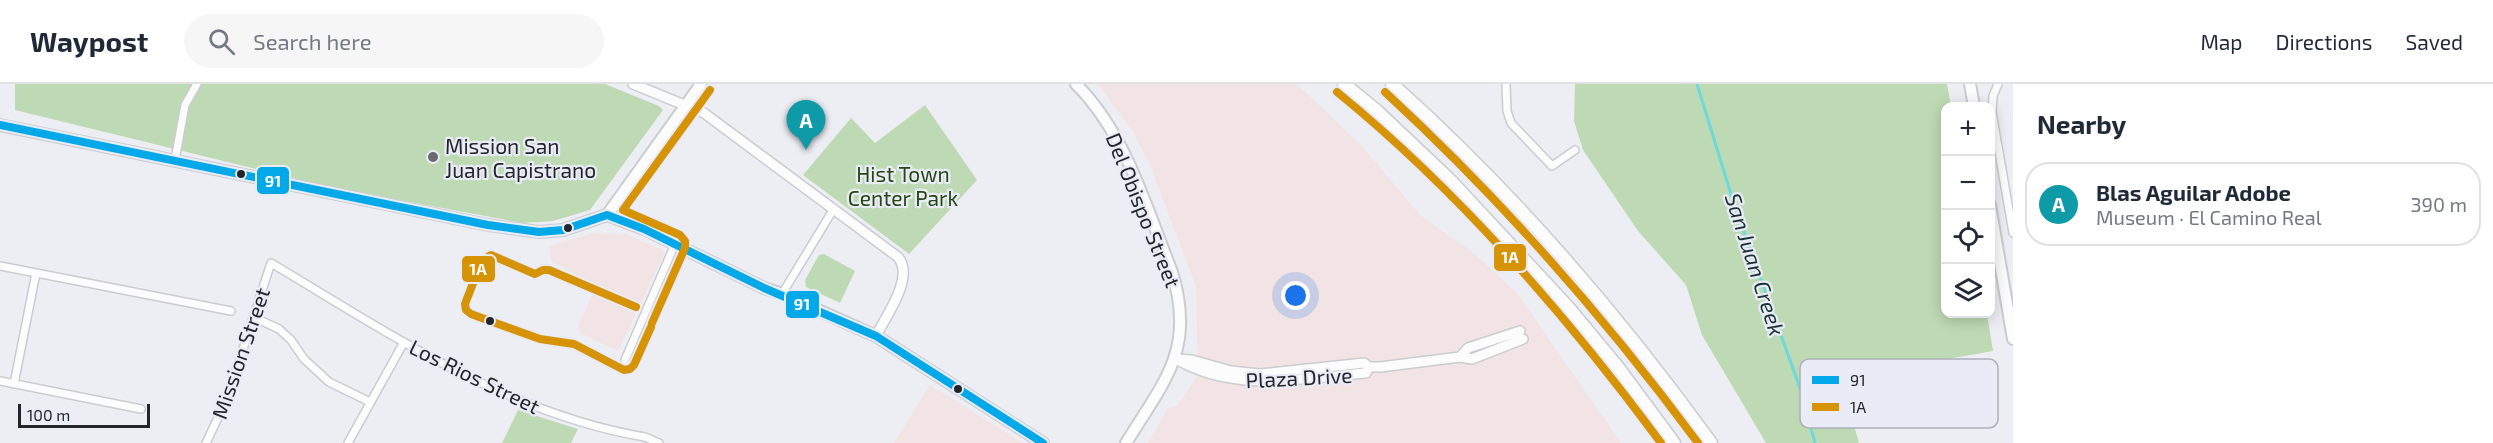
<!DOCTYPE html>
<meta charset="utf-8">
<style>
body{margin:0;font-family:"Exo 2",sans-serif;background:#f6f6f7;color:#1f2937}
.controls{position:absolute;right:18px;top:18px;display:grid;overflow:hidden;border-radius:12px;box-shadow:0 3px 15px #0003}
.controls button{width:54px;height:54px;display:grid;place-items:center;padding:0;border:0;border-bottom:2px solid #e0e1e3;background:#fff;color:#1f2937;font:30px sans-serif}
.scale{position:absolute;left:18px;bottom:15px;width:132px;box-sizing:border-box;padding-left:6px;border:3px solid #242529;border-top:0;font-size:16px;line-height:21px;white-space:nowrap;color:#242529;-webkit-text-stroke:4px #e9ecf7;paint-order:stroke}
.you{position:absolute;left:1296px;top:212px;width:21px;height:21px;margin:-15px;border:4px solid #fff;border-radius:50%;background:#1a73e8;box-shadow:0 0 0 9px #1a73e833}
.badge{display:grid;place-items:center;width:39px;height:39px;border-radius:50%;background:#6a6b70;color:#fff;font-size:20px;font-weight:700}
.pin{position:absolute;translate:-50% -50px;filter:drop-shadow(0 2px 3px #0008)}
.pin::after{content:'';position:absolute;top:32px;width:21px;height:18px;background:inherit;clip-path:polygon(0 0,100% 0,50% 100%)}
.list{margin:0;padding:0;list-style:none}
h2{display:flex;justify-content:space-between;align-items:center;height:78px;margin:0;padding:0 24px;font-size:26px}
h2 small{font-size:20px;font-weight:400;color:#747a83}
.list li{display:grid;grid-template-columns:39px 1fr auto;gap:18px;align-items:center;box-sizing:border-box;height:84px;margin:0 12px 12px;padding:0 12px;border:2px solid #e0e1e3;border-radius:24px}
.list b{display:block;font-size:22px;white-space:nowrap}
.list p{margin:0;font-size:20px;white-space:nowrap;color:#747a83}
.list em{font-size:20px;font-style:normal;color:#747a83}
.icon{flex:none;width:33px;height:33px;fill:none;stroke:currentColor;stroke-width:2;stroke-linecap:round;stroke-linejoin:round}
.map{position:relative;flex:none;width:2013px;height:359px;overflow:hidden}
header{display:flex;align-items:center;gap:36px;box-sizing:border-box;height:84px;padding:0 30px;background:#fff;border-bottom:2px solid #e0e1e3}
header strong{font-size:28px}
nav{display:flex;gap:33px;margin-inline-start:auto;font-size:21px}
.search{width:420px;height:54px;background:#f6f6f7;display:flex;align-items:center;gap:15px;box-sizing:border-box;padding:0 21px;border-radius:33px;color:#747a83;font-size:22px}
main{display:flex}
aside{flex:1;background:#fff}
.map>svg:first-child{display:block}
.commercial{fill:#f2e4e4}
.green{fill:#bedab4}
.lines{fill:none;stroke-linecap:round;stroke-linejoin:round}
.stream{stroke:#6ed8dc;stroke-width:3}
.minor-casing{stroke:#caccd0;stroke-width:10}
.tertiary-casing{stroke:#caccd0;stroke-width:12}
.secondary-casing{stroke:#caccd0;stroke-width:14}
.primary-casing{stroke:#caccd0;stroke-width:14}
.motorway-casing{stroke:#caccd0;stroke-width:15}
.minor{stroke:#fcfcfd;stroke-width:7}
.tertiary{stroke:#fcfcfd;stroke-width:9}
.secondary{stroke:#fcfcfd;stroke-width:10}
.primary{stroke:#fcfcfd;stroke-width:10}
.motorway{stroke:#fcfcfd;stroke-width:12}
.bus-1-casing{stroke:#e9ecf7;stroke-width:12}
.bus-2-casing{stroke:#e9ecf7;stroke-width:12}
.bus-1{stroke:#02a8e8;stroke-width:8}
.bus-2{stroke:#d79306;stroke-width:8}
.poi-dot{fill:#6a6b70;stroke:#e9ecf7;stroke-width:2}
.bus-dot{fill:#242529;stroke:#e9ecf7;stroke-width:2}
.labels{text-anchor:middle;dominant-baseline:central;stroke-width:4.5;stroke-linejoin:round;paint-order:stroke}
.poi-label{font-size:21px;fill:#242529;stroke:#e9ecf7;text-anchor:start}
.park-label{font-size:21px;fill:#264710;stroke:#e9ecf7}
.street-label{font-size:21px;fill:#242529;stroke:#e9ecf7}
.water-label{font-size:22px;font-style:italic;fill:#1a3233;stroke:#e9ecf7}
.key{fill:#e9ecf7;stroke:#aeb0b9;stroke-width:1.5}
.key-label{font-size:16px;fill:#242529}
.line-badge{stroke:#e9ecf7;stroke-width:2}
.badge-label{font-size:16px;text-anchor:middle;font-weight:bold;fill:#fff}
</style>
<header>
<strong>Waypost</strong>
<div class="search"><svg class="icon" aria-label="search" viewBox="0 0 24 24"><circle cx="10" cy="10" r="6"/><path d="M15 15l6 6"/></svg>Search here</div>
<nav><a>Map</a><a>Directions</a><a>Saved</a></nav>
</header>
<main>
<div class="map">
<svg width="2013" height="359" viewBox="0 0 2013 359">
<rect width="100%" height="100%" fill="#eceef4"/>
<path class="commercial" d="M 1098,0 L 1297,0 L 1362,62 L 1420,131 L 1475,170 L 1517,209 L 1621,359 L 1148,359 L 1168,324 L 1177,322 L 1198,291 L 1196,203 L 1150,81 L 1133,48 Z
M 593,149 L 625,150 L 663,166 L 664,170 L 618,267 L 580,249 L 578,241 L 593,209 L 571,198 L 572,189 L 552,178 L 549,162 Z
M 930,301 L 1023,359 L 894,359 Z"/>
<path class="green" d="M 15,0 L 605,0 L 659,22 L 663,26 L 590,126 L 553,137 L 523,139 L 334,104 L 15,26 Z
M 1575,0 L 1947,0 L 1951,22 L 1946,22 L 1946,230 L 1987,230 L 1993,267 L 1847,293 L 1852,334 L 1859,359 L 1766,359 L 1702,251 L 1686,201 L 1638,147 L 1583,66 L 1574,37 Z
M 925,21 L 977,96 L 909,170 L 803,91 L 851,34 L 875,59 Z
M 824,170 L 855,187 L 840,219 L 806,203 L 805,196 L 819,171 Z
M 518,326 L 578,345 L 571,359 L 502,359 Z"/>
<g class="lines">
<path class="stream" d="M 1697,0 L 1734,120 L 1801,307 L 1815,359"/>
<g class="minor-casing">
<path id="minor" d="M 1506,0 L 1507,27 L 1511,39 L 1552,82 L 1575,66
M 1998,0 L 1993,12 L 1992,28 L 2013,149
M 175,76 L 185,21 L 197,0
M 0,182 L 231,227
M 782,210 L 833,126
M 253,233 L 279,245 L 291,256 L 304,275 L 329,298 L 370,318
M 625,276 L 675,160
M 0,297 L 141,325
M 14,300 L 36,189
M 206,359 L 226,317 L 271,179 C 389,249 507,330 645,353 L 659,359
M 348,359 L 404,258"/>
</g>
<g class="tertiary-casing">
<path id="tertiary" d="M 633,0 L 704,29 L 898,173 C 915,193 886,232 876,252
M 1460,273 L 1468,264 L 1520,247
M 1175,275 L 1192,276 L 1231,287 L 1260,290 L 1364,279 L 1369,283 L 1380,283 L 1460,273 L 1472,275 L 1523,255
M 1178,276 C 1236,309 1303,294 1366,289 L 1369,283"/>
</g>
<g class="secondary-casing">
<path id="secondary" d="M 1970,0 L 1974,22
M 0,41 L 488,141 L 539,148 L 563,146 L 607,131 L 644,145 L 764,204 L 782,210 L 876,252 L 1043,359
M 1990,121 L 2013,255
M 607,131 L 701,0"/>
</g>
<g class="primary-casing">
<path id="primary" d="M 1076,0 C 1126,50 1146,123 1172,188 C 1196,266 1164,297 1126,359"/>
</g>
<g class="motorway-casing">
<path id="motorway" d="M 1344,0 L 1377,27 L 1450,96 L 1568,223 L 1617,282 L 1674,359
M 1392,0 C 1512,107 1617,229 1711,359"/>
</g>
<use href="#minor" class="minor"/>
<use href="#tertiary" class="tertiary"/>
<use href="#secondary" class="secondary"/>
<use href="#primary" class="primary"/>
<use href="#motorway" class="motorway"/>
<g class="bus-1-casing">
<path id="bus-1" d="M 0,41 L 488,141 L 539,148 L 563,146 L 607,131 L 644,145 L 764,204 L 876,252 L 1043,359"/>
</g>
<g class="bus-2-casing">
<path id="bus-2" d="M 1337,8 C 1460,108 1567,232 1661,359
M 1385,8 C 1501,115 1604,232 1698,359
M 636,223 L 549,186 L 543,186 L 535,190 L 491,171 L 482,176 L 465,220 L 466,226 L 471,230 L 540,255 L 574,260 L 624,286 L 630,285 L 634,281 L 651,243
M 652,239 L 685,164 L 685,157 L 680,151 L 623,126 L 710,6"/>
</g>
<use href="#bus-1" class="bus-1"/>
<use href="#bus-2" class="bus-2"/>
</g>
<circle class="poi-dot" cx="433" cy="73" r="6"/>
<g class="bus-dot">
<circle cx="241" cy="90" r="5"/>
<circle cx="568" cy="144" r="5"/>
<circle cx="490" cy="237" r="5"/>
<circle cx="958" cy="305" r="5"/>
</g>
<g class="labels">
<g class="poi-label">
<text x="445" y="61">Mission San<tspan x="445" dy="24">Juan Capistrano</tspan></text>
</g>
<g class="park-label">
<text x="903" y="89">Hist Town<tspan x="903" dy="24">Center Park</tspan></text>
</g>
<g class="street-label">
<text transform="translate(1144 126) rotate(68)">Del Obispo Street</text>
<text transform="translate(240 269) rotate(-71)">Mission Street</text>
<text transform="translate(475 292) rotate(26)">Los Rios Street</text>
<text transform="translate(1299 293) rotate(-3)">Plaza Drive</text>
</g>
<g class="water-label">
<text transform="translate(1756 180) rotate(72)">San Juan Creek</text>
</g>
</g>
<rect x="1800" y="275" width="198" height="69" rx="9" class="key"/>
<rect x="1812" y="292" width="27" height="8" fill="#02a8e8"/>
<rect x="1812" y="319" width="27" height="8" fill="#d79306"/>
<g class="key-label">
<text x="1850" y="302">91</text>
<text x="1850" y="329">1A</text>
</g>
<g class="line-badge">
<rect x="256" y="82" width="34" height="29" rx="6" fill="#02a8e8"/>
<rect x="1493" y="159" width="34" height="29" rx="6" fill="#d79306"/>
<rect x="461" y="171" width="35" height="28" rx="6" fill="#d79306"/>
<rect x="785" y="206" width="35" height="29" rx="6" fill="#02a8e8"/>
</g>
<g class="badge-label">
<text x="273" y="103">91</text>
<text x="1510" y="179">1A</text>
<text x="478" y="191">1A</text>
<text x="802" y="226">91</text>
</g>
</svg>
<div class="controls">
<button>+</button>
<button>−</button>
<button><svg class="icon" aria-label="locate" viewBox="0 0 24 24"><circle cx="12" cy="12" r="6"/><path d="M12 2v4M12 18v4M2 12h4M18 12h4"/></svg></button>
<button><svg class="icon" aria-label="layers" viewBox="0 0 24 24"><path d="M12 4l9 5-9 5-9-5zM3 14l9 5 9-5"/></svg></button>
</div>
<div class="scale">100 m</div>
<div class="you"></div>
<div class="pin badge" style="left:806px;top:66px;background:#0f9aa8">A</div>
</div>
<aside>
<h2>Nearby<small></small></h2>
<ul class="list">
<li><span class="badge" style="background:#0f9aa8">A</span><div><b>Blas Aguilar Adobe</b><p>Museum · El Camino Real</p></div><em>390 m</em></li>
</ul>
</aside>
</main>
